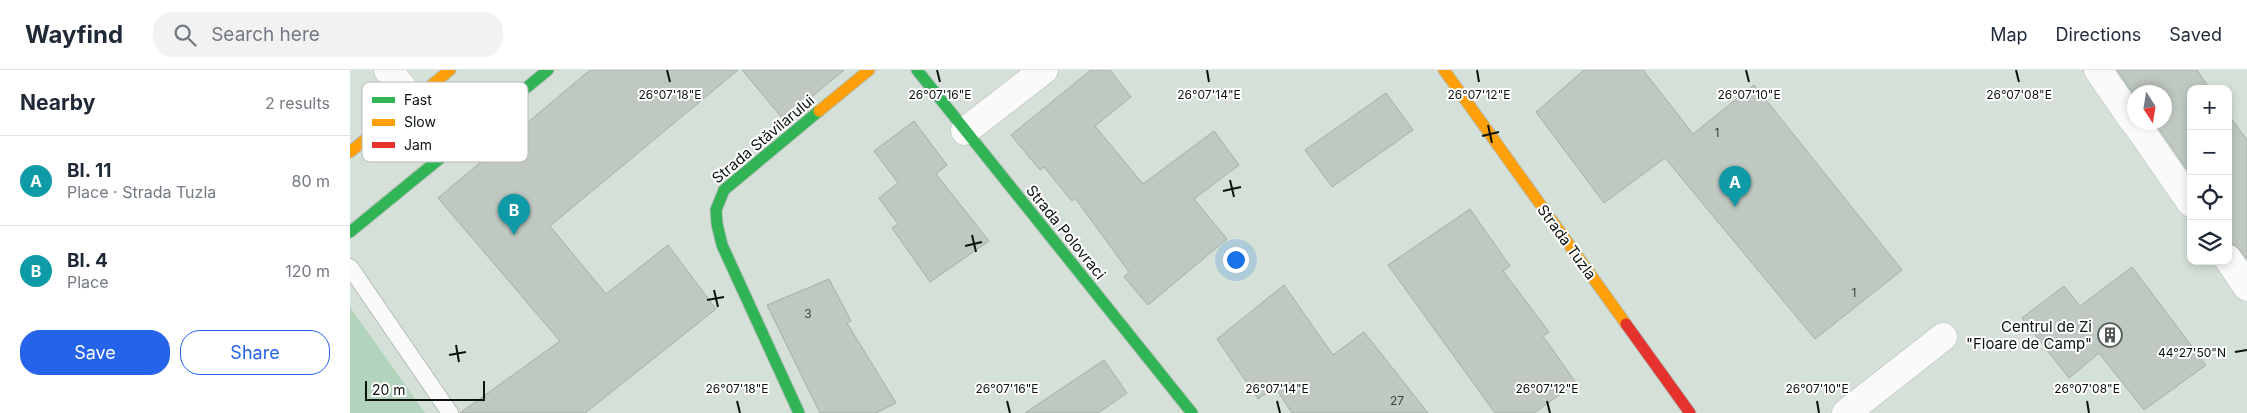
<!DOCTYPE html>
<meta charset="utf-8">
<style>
body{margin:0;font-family:Inter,sans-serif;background:#f2f2f3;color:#1f2937}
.controls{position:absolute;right:15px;top:15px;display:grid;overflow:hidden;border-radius:10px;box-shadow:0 2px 8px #0003}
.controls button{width:45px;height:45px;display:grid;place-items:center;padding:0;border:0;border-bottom:1px solid #e0e1e3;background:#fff;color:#1f2937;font:25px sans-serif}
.compass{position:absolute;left:1777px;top:15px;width:45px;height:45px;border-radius:50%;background:#fff;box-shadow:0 2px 8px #0003;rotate:168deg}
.scale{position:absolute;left:15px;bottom:12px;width:120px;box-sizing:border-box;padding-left:5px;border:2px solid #0b130d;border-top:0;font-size:14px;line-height:18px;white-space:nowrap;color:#0b130d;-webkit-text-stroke:4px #fff;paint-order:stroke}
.you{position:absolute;left:885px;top:189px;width:18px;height:18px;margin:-12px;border:4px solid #fff;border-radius:50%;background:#1a73e8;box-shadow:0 0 0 8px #1a73e833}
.badge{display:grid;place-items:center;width:32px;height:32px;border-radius:50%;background:#2563eb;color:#fff;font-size:16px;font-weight:700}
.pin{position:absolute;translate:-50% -41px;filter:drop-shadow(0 1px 2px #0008)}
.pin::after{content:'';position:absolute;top:26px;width:18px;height:15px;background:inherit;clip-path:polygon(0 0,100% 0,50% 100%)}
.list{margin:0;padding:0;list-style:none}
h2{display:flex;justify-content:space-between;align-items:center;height:65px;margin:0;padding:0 20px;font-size:21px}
h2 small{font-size:16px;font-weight:400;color:#747a83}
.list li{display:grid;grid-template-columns:32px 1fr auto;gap:15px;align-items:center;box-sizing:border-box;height:90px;padding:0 20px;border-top:1px solid #e0e1e3}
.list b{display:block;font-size:19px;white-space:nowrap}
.list p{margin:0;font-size:16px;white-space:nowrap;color:#747a83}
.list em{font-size:16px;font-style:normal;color:#747a83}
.actions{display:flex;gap:10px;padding:15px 20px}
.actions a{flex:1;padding:11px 0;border:1px solid #2563eb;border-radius:20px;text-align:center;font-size:18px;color:#2563eb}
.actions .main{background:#2563eb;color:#fff}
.icon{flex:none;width:28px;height:28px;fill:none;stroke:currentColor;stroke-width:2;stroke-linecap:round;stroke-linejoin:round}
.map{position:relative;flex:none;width:1897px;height:343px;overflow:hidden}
header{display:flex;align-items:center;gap:30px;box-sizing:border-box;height:70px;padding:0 25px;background:#fff;border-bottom:1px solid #e0e1e3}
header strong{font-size:24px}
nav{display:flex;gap:28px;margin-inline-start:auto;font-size:18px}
.search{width:350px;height:45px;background:#f2f2f3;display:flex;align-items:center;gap:12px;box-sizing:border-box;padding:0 18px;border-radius:20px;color:#747a83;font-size:19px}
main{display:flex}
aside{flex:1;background:#fff}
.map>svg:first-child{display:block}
.green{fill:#b2d4bc}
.building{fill:#bfc8c1;stroke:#a5aea7}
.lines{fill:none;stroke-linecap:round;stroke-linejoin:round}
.lane-casing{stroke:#b3beb6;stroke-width:18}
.street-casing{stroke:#b3beb6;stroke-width:29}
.fast-casing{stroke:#b3beb6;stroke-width:13}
.slow-casing{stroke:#b3beb6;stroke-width:13}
.jam-casing{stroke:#b3beb6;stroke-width:13}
.lane{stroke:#f9faf9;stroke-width:16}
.street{stroke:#f9faf9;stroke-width:28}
.fast{stroke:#30b455;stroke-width:11}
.slow{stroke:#ff9f0a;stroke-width:11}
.jam{stroke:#e5322d;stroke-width:11}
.ticks{fill:none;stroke:#0b130d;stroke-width:2}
.labels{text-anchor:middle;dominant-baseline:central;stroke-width:4;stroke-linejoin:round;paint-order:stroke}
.number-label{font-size:12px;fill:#3a423c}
.street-label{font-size:15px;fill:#0b130d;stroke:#fff}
.poi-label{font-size:15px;fill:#0b130d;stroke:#fff;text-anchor:end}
.key{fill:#fff;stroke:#b6b8b6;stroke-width:1}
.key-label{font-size:14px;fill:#0b130d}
.ticks-label{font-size:12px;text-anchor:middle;fill:#0b130d;stroke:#fff;stroke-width:4;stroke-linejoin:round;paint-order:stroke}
</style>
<header>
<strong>Wayfind</strong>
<div class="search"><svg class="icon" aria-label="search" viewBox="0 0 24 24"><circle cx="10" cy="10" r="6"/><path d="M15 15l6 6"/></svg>Search here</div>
<nav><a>Map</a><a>Directions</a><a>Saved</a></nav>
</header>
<main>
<aside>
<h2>Nearby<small>2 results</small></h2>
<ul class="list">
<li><span class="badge" style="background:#0f9aa8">A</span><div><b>Bl. 11</b><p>Place · Strada Tuzla</p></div><em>80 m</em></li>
<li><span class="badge" style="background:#0f9aa8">B</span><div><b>Bl. 4</b><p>Place</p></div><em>120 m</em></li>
</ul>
<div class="actions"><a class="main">Save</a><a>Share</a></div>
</aside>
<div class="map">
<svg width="1897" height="343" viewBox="0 0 1897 343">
<rect width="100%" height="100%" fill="#d5e1d8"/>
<path class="green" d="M 0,237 L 75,343 L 0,343 Z"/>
<path class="building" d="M 240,0 L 388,0 L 200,156 L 256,224 L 318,175 L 366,239 L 235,343 L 110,343 L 210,271 L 88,128 Z
M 392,0 L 494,0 L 434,50 Z
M 741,0 L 760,0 L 781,27 L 745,56 L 793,114 L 864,61 L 889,95 L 844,129 L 877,169 L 798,235 L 774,207 L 779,202 L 725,128 L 722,131 L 694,97 L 690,100 L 661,65 Z
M 1234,0 L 1293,0 L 1343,64 L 1404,15 L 1552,200 L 1465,269 L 1315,88 L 1254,133 L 1186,42 Z
M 1767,0 L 1847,0 L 1860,19 L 1841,19 L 1841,105 L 1804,52 L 1814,52 L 1814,22 L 1784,22 L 1784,25 Z
M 1036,23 L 1063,60 L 982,117 L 955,80 Z
M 1878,44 L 1897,70 L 1897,189 L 1885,175 L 1878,174 Z
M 564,51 L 597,95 L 586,104 L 639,171 L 580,212 L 542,158 L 548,154 L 529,128 L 548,113 L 524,81 Z
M 1120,139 L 1160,196 L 1153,201 L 1199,262 L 1193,266 L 1226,313 L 1184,343 L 1145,343 L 1038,195 Z
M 1782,197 L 1856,295 L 1794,340 L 1749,283 L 1719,308 L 1672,248 L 1714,216 L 1730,236 Z
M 479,209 L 501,251 L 497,253 L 546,333 L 526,343 L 470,343 L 417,235 Z
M 934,215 L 983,285 L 1014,262 L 1078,343 L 942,343 L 925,317 L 908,329 L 867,269 Z
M 754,290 L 777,323 L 748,343 L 675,343 Z"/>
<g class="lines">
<g class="lane-casing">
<path id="lane" d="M 0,197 L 100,343"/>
</g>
<g class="street-casing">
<path id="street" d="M 38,0 L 63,30
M 1748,0 L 1784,52
M 1785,52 L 1841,133
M 615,61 L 694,0
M 1878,189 L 1897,217
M 1496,343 L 1593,267"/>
</g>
<g class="fast-casing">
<path id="fast" d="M 567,0 L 842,343
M 0,162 L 198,0
M 449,343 L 372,175 L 367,154 L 366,140 L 374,120 L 469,41"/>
</g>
<g class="slow-casing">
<path id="slow" d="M 1094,0 L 1276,254
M 469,41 L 519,0
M 0,82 L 100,0"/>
</g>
<g class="jam-casing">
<path id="jam" d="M 1276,254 L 1340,343"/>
</g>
<use href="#lane" class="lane"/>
<use href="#street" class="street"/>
<use href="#fast" class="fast"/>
<use href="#slow" class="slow"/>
<use href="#jam" class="jam"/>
</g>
<path class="ticks" d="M 317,0 L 320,12M 587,0 L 590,12M 857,0 L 859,12M 1127,0 L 1129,12M 1396,0 L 1399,12M 1666,0 L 1669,12M 1138,55 L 1142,73M 1132,66 L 1149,62M 880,110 L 884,127M 873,121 L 891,117M 622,165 L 626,182M 615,176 L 632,172M 364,220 L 368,237M 357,230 L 374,227M 106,275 L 109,292M 1885,282 L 1897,280M 99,285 L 116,282M 387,331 L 390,343M 657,331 L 660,343M 927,331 L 930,343M 1197,331 L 1200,343M 1467,331 L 1469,343M 1737,331 L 1739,343"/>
<defs>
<g id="building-ring" transform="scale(1.25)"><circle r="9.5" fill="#fff" stroke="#525b54" stroke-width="1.5"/><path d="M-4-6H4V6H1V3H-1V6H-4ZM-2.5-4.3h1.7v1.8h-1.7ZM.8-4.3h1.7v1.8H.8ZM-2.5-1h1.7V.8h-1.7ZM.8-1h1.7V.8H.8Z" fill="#525b54"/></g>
</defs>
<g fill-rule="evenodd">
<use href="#building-ring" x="1760" y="265"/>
</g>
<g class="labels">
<g class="number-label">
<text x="1367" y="62">1</text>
<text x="1504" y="222">1</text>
<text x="458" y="243">3</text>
<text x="1047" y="330">27</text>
</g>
<g class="street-label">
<text transform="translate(413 69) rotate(-40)">Strada Stăvilarului</text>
<text transform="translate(716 162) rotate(51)">Strada Polovraci</text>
<text transform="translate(1217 172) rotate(54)">Strada Tuzla</text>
</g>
<g class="poi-label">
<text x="1742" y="256">Centrul de Zi<tspan x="1742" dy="17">"Floare de Camp"</tspan></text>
</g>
</g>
<rect x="12" y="12" width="166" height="80" rx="8" class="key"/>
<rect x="22" y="27" width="23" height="6" fill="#30b455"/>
<rect x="22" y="49" width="23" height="7" fill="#ff9f0a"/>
<rect x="22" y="72" width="23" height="6" fill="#e5322d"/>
<g class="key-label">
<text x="54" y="35">Fast</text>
<text x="54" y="57">Slow</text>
<text x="54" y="80">Jam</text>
</g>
<g class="ticks-label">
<text x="320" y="29">26°07'18"E</text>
<text x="590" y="29">26°07'16"E</text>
<text x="859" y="29">26°07'14"E</text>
<text x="1129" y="29">26°07'12"E</text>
<text x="1399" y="29">26°07'10"E</text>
<text x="1669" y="29">26°07'08"E</text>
<text x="1842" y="287">44°27'50"N</text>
<text x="387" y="323">26°07'18"E</text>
<text x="657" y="323">26°07'16"E</text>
<text x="927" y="323">26°07'14"E</text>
<text x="1197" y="323">26°07'12"E</text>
<text x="1467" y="323">26°07'10"E</text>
<text x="1737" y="323">26°07'08"E</text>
</g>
</svg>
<div class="controls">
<button>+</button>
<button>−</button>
<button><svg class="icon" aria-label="locate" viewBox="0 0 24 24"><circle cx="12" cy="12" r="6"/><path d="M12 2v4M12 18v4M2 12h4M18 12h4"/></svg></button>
<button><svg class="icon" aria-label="layers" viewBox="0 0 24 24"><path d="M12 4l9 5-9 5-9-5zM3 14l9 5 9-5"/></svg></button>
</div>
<svg class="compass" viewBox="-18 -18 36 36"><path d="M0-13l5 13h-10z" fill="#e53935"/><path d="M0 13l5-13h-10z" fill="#747a83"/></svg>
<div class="scale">20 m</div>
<div class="you"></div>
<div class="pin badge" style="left:1385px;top:137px;background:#0f9aa8">A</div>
<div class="pin badge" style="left:164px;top:165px;background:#0f9aa8">B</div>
</div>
</main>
